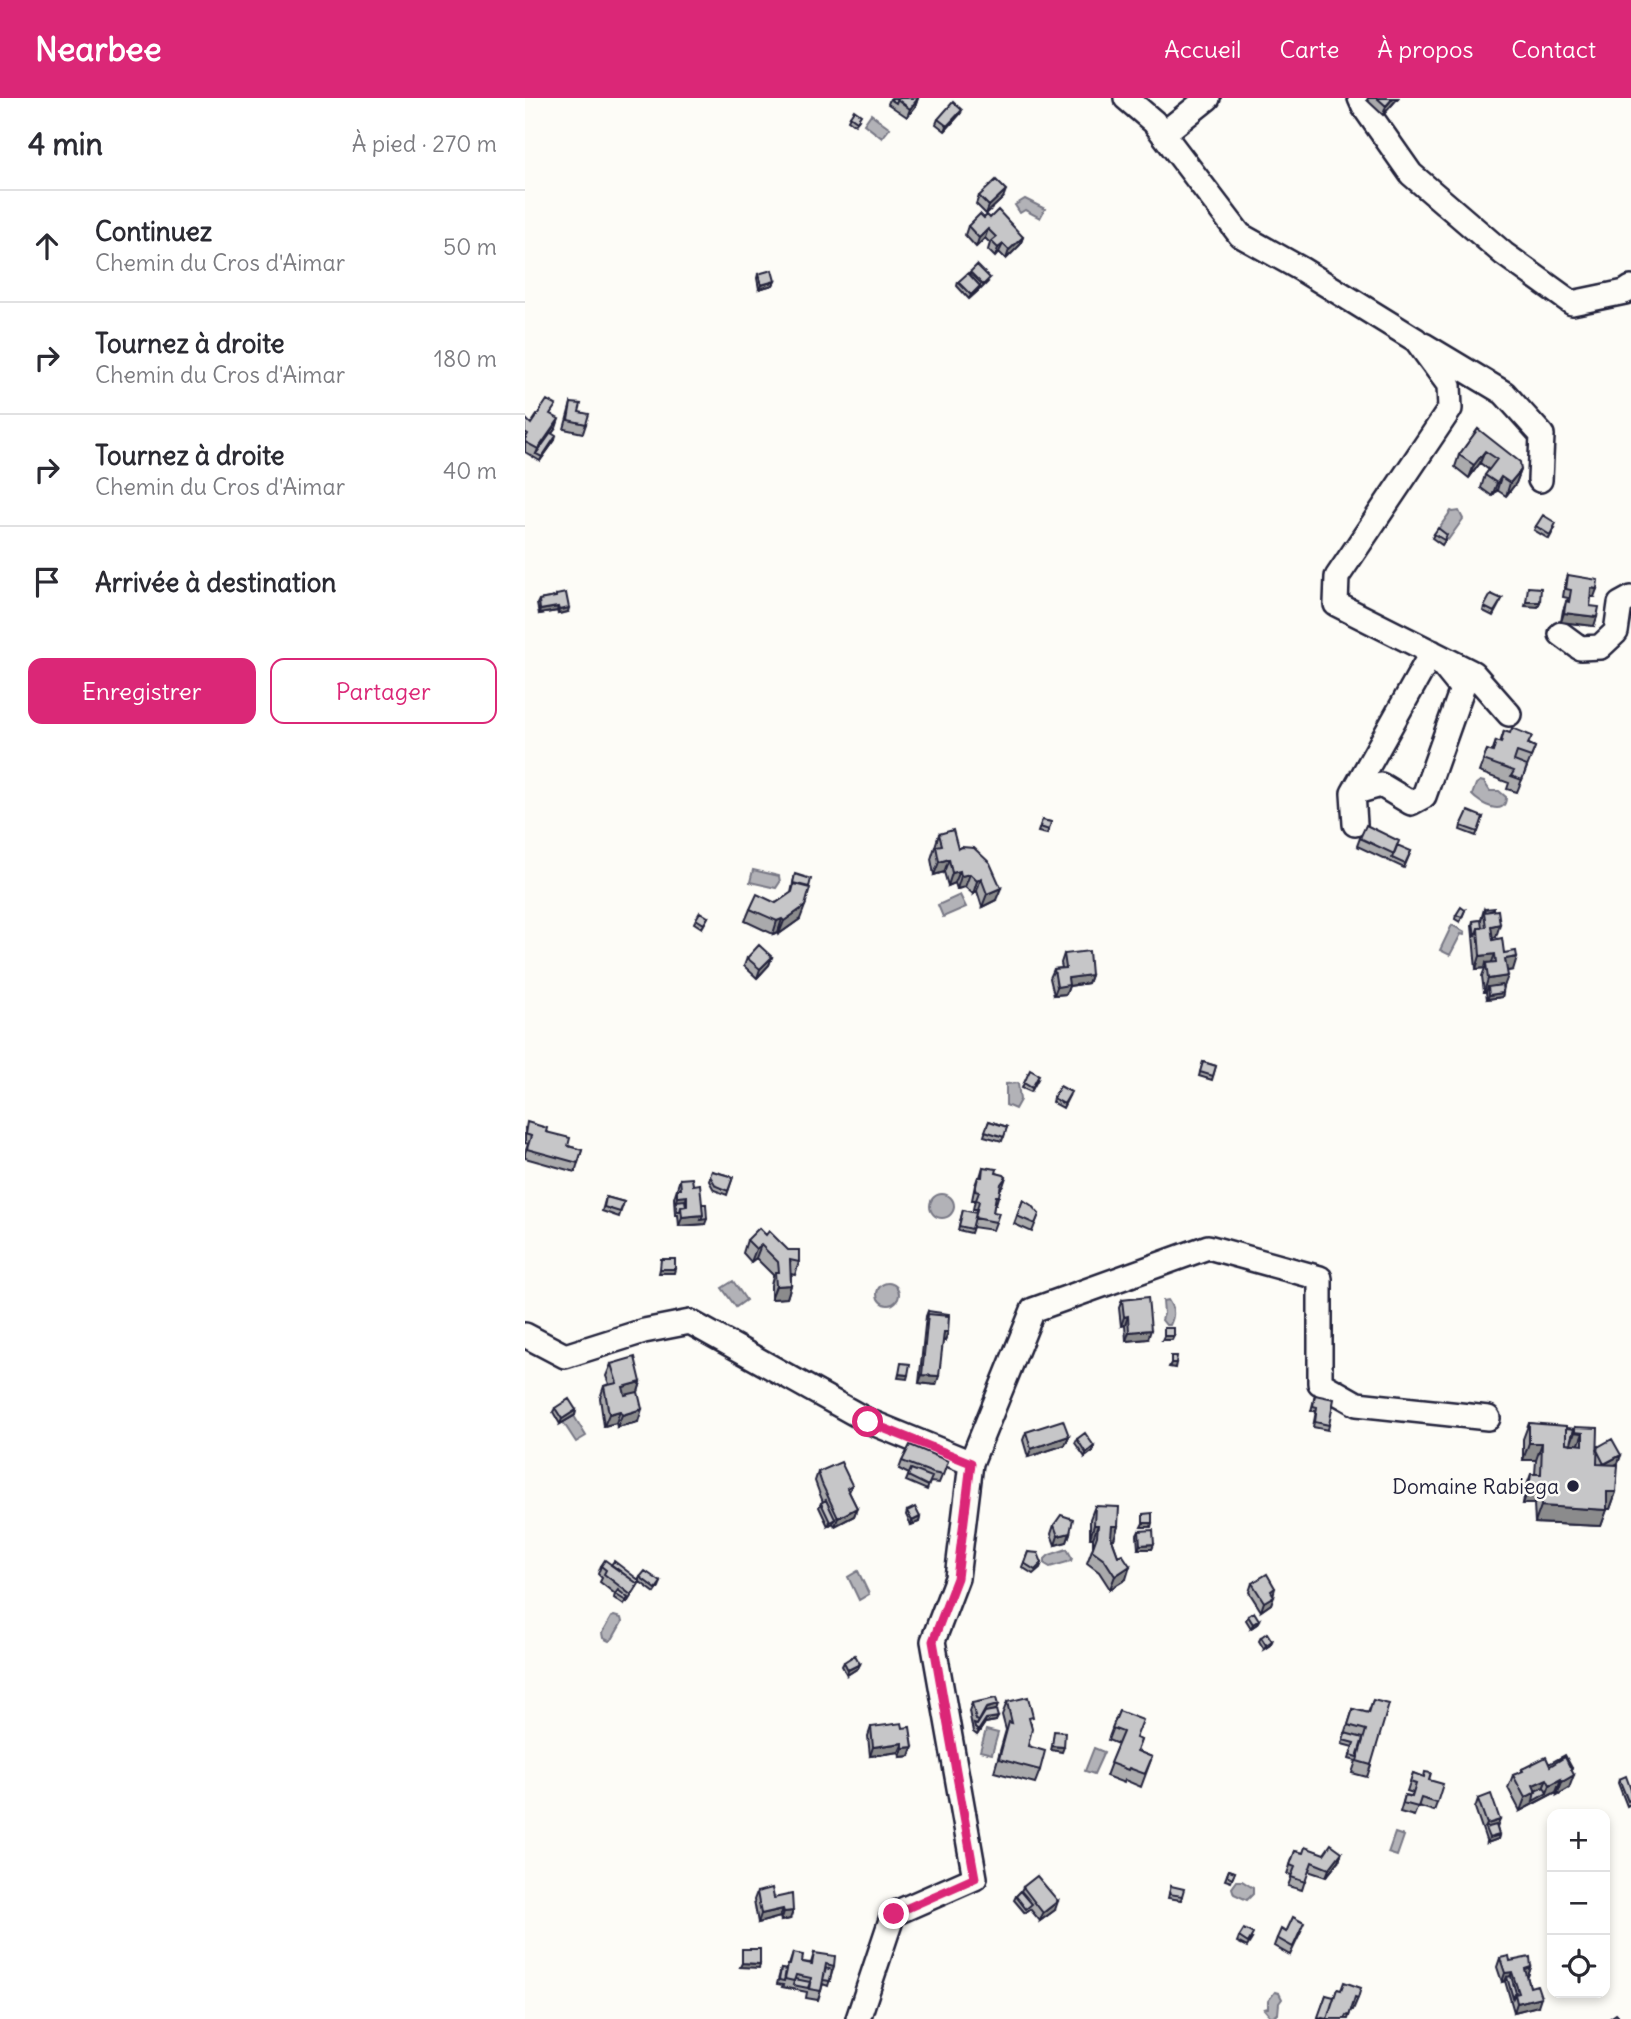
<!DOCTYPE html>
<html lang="fr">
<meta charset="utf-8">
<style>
body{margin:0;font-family:Delius,sans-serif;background:#f2f2f3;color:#2b2b33}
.controls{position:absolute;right:21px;bottom:21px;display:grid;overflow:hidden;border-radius:14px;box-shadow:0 4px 10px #0003}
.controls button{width:63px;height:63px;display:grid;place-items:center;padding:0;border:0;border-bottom:2px solid #e1e1e2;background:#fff;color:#2b2b33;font:35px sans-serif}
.stop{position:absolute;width:21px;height:21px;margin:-16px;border:5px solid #db2777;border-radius:50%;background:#fff}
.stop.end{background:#db2777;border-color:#fff;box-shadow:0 2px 7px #0008}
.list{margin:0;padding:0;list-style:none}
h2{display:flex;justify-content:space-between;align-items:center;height:91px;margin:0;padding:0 28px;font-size:30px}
h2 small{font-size:23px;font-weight:400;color:#7c7c81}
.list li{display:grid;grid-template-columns:46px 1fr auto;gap:21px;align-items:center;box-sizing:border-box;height:112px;padding:0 28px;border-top:2px solid #e1e1e2}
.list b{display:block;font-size:26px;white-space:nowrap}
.list p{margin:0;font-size:23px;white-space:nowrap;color:#7c7c81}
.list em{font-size:23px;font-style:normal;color:#7c7c81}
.actions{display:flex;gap:14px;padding:21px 28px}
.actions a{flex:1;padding:16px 0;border:2px solid #db2777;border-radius:14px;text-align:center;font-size:24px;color:#db2777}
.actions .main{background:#db2777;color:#fff}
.icon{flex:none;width:38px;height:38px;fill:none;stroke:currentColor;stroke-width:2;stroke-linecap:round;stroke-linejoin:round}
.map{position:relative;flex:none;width:1106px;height:1921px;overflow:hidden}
header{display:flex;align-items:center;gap:42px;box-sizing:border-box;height:98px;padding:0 35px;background:#db2777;color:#fff}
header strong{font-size:33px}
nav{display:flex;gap:38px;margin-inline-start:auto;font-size:24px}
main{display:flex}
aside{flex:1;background:#fff}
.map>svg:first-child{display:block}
.water{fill:#b2b2b7;stroke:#787885;stroke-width:2}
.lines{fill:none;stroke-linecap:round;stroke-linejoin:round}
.minor-casing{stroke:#22223b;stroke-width:28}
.minor{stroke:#fdfcf7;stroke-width:23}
.wall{fill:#aaaaac;stroke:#22223b;stroke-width:2}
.shaded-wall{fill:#8b8b8c;stroke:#22223b;stroke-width:2}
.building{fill:#c6c6c8;stroke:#22223b;stroke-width:2}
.route{stroke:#db2777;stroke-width:9}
.poi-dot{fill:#22223b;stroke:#fdfcf7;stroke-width:2.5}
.labels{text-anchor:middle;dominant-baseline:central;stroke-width:5;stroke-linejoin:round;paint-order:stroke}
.poi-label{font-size:21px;fill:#22223b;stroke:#fdfcf7;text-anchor:end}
</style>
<header>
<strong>Nearbee</strong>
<nav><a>Accueil</a><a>Carte</a><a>À propos</a><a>Contact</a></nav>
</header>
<main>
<aside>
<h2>4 min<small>À pied · 270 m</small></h2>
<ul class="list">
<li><svg class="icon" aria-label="ahead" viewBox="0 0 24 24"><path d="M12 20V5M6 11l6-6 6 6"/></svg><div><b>Continuez</b><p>Chemin du Cros d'Aimar</p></div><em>50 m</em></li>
<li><svg class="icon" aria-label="right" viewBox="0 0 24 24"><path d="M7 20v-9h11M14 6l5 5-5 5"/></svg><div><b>Tournez à droite</b><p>Chemin du Cros d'Aimar</p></div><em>180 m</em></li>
<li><svg class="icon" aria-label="right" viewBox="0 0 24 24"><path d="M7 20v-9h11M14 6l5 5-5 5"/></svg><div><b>Tournez à droite</b><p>Chemin du Cros d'Aimar</p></div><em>40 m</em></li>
<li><svg class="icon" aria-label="arrive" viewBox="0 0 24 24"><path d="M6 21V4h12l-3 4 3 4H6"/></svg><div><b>Arrivée à destination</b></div></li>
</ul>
<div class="actions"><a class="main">Enregistrer</a><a>Partager</a></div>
</aside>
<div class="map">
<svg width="1106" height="1921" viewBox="0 0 1106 1921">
<rect width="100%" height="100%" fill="#fdfcf7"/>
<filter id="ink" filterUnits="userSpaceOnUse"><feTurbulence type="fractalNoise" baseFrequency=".0143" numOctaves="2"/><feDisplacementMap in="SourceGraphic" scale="14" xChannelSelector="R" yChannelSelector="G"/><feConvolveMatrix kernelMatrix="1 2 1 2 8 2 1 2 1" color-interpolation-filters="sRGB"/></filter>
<g filter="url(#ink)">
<path class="water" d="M 346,16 L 365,30 L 357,40 L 339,26 Z
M 500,101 L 520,111 L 515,120 L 500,112 L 495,115 L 490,107 Z
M 926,413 L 928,414 L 934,413 L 938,421 L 923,442 L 911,434 Z
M 955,683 L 959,684 L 965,693 L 974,693 L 981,699 C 981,720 955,706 947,697 L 951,686 Z
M 228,772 L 254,778 L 255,784 L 251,790 L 225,784 Z
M 435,797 L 441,809 L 418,819 L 413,807 Z
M 927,827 L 940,834 L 939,837 L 936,836 L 925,857 L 915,852 Z
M 493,985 L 495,1002 L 490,1011 L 481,1007 L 481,986 Z
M405 1108a12 12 0 1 1 24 0a12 12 0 1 1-24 0Z
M 208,1183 L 221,1202 L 211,1209 L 197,1190 Z
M352 1196a11 11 0 1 1 22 0a11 11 0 1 1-22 0Z
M 643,1202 C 649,1211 650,1217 645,1227 L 641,1227 L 637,1222 L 639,1216 L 638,1203 Z
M 49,1318 L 61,1338 L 51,1344 L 38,1324 Z
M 542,1451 L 547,1460 L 546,1463 L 525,1469 L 520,1466 L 520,1461 L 524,1457 Z
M 333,1473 L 344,1496 L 334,1502 L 323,1479 Z
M 89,1518 L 96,1520 L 97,1524 L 88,1540 L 84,1543 L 78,1540 L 77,1535 L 86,1519 Z
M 461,1632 L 473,1635 L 467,1656 L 455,1653 Z
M 569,1650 L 579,1654 L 569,1676 L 560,1673 Z
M 870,1735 L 879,1738 L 872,1758 L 863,1755 Z
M 712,1783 L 717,1783 L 728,1790 L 728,1796 L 722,1802 L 709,1796 L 707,1790 Z
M 750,1894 L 754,1895 L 757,1901 L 754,1905 L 753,1916 L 746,1919 L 739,1911 L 743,1910 L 743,1903 Z"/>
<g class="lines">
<g class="minor-casing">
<path id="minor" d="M 601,0 L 629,24 L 715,137 L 776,171 L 891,242 L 924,287 L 925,311 L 812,479 L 811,506 L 948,575 L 984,616
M 835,0 L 839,9 L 886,76 L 979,156 L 1047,205 L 1100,194 L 1106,190
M 638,36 L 683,0
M 899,247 L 979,295 L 1017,337 L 1015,382
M 1036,536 L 1055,550 L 1075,549 L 1091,534 L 1095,506 L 1106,500
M 828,695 L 907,554 L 937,591 L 899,698 L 886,705 L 856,687 L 828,695 L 830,726
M 0,1237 L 40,1258 L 119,1233 L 165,1224 L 343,1323 L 446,1365
M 333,1921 L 368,1816 L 450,1780 L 408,1543 L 432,1480 L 446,1365 L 508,1212 L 683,1149 L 795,1180 L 795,1285 L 832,1306 L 963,1320"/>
</g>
<use href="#minor" class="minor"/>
</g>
<path class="wall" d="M 393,0 L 390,9 L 382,19 L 363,6 L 365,1 Z
M 843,0 L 873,0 L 858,17 L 842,2 Z
M 435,16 L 420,33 L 411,26 L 413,21 Z
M 325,18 L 334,22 L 330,27 L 323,22 Z
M 454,98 L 478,100 L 461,116 L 451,106 Z
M 459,120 L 465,120 L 498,139 L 495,147 L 481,161 L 474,154 L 470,159 L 463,152 L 465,145 L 460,140 L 451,149 L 440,137 L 443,128 Z
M 445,174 L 463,184 L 456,191 L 455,190 L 454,192 L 444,201 L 432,188 L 433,184 L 444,176 Z
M 233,176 L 250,183 L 248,187 L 234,191 L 232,180 Z
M 46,305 L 61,326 L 58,335 L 39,331 Z
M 27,317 L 31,330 L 27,335 L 30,342 L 15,363 L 0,354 L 0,323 L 6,326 Z
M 953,331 L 996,372 L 991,385 L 981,398 L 972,392 L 967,398 L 956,390 L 960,377 L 964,372 L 955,365 L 944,380 L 930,369 L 934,357 Z
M 1011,428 L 1030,430 L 1024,441 L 1009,432 Z
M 909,436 L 921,441 L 917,447 L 907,440 Z
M 1043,477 L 1069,499 L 1066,499 L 1065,508 L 1069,528 L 1036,524 L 1038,512 L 1043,500 L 1038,499 L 1040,486 Z
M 31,497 L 43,514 L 33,516 L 32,513 L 14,516 L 12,506 L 14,502 L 30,499 Z
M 977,501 L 968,518 L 958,513 L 959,509 Z
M 979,633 L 1010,649 L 992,694 L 982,691 L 984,685 L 954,674 L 962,652 L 967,654 L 971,643 L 975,645 Z
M 958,719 L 951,738 L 935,732 L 936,728 Z
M 517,722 L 526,724 L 522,736 L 513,734 Z
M 414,736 L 433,751 L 437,749 L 471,802 L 457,809 L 452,793 L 448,796 L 440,789 L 432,791 L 430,785 L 423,788 L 419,774 L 409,777 L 406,761 Z
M 835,740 L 871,751 L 886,753 L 879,770 L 832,748 Z
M 270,776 L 275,821 L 254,836 L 253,834 L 248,836 L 220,823 L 225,811 L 251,805 L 266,795 Z
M 959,811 L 971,839 L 968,839 L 968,842 L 979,855 L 988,872 L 982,873 L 977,899 L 962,901 L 961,894 L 959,894 L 957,878 L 960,870 L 951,871 L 947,827 L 948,823 L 956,822 Z
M 940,812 L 935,824 L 930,821 L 931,817 Z
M 183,819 L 177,830 L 169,825 L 171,821 Z
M 539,856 L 566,877 L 563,885 L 544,888 L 541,896 L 529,897 L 525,880 L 529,871 L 537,870 L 536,865 Z
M 247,859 L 244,867 L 232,880 L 219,868 L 222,860 Z
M 678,964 L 691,968 L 687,982 L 674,978 Z
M 513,981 L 506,994 L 497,990 L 499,985 Z
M 544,998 L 538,1010 L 527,1004 L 528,1000 Z
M 464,1023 L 482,1029 L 477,1043 L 459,1038 Z
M 0,1030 L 21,1034 L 43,1048 L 57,1052 L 50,1074 L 0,1060 L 0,1055 L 3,1046 L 0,1045 Z
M 458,1069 L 481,1079 L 478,1088 L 475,1092 L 471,1106 L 469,1106 L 468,1114 L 471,1124 L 468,1132 L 448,1129 L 446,1135 L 433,1132 L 438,1112 L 450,1115 L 451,1111 L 448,1111 L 450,1102 L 447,1102 L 450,1087 L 453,1079 L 455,1079 Z
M 187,1073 L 208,1079 L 202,1097 L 189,1092 L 184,1083 Z
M 155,1081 L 168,1087 L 177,1106 L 180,1126 L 154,1128 L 153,1117 L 150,1117 L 149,1100 Z
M 81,1099 L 99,1104 L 94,1119 L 77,1113 Z
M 498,1102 L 514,1116 L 507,1134 L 489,1126 Z
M 241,1137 L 274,1164 L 270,1177 L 266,1176 L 266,1187 L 262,1200 L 246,1201 L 246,1187 L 248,1179 L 248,1177 L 231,1160 L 226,1164 L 218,1155 L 222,1142 Z
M 597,1202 L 623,1241 L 601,1243 L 600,1227 L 596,1228 L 594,1210 Z
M 403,1213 L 420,1243 L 418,1242 L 411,1287 L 394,1285 L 401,1218 Z
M 86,1266 L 116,1284 L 113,1294 L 113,1324 L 92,1329 L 91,1325 L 79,1328 L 75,1300 L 79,1288 L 84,1286 L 81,1278 Z
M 790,1297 L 804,1327 L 803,1332 L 788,1329 L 791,1313 L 786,1313 Z
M 30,1310 L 51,1312 L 50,1317 L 35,1326 L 28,1314 Z
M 1004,1325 L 1041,1330 L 1049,1331 L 1050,1329 L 1073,1349 L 1096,1357 L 1093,1365 L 1089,1367 L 1091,1394 L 1085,1411 L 1082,1411 L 1076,1428 L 1010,1425 L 1009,1406 L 998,1406 L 1000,1392 L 1006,1376 L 1010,1376 L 1011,1362 L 998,1362 L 998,1341 Z
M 501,1334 L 544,1338 L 540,1347 L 503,1359 L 498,1342 Z
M 552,1341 L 569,1348 L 568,1353 L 560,1359 L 550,1345 Z
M 377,1363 L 423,1363 L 414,1385 L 405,1384 L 402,1392 L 381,1383 L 384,1376 L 374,1371 Z
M 293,1374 L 327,1387 L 324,1394 L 332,1410 L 329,1418 L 310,1428 L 308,1425 L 303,1428 L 294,1409 L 296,1405 L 298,1404 L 294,1394 L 290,1383 Z
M 570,1408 L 593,1428 L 589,1441 L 587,1441 L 601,1481 L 585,1491 L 574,1474 L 562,1465 L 568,1449 L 568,1440 L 565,1440 L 565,1421 Z
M 382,1413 L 395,1419 L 394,1424 L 386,1427 L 381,1417 Z
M 529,1427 L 545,1435 L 542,1444 L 530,1447 L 526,1436 Z
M 614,1433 L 629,1446 L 627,1451 L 613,1451 L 612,1437 Z
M 503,1454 L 517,1465 L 515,1470 L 508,1476 L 497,1469 Z
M 86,1467 L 114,1482 L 115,1479 L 136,1484 L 134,1489 L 130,1495 L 115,1484 L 102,1505 L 101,1504 L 99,1507 L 89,1500 L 90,1496 L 75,1484 L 77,1480 L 73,1476 L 76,1468 Z
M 727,1485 L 750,1490 L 746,1506 L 736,1513 L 724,1494 Z
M 723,1518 L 732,1526 L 726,1530 L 721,1522 Z
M 736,1539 L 747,1543 L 745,1547 L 739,1551 L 734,1543 Z
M 319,1564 L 335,1566 L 333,1570 L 322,1577 L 317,1568 Z
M 848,1602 L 846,1667 L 842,1679 L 827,1675 L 831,1663 L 824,1661 L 828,1649 L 817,1646 L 828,1611 L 843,1615 Z
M 482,1604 L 506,1626 L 503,1648 L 515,1672 L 510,1685 L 469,1674 L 481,1632 L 477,1617 Z
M 447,1605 L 471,1612 L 471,1623 L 460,1625 L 452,1637 L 448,1634 L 444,1613 Z
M 594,1613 L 611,1640 L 616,1642 L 612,1653 L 627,1659 L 616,1689 L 600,1682 L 599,1685 L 581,1678 L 593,1646 L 583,1642 Z
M 346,1629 L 378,1630 L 385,1658 L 375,1659 L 374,1654 L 345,1658 L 343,1638 Z
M 1024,1666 L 1047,1670 L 1044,1690 L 1032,1697 L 1031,1694 L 995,1713 L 983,1690 L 988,1677 L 995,1675 L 997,1671 Z
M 888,1675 L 904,1682 L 912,1705 L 909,1713 L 893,1708 L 889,1718 L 875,1714 L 880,1697 L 887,1698 L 888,1695 L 882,1693 Z
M 1094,1681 L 1106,1692 L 1106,1706 L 1102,1708 L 1093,1685 Z
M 953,1701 L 972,1730 L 974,1737 L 973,1741 L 962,1745 L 950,1710 Z
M 770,1753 L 778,1755 L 814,1763 L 801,1779 L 783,1773 L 777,1792 L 763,1788 L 767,1777 L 762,1776 Z
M 704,1772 L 710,1774 L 706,1784 L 700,1782 Z
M 646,1788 L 657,1798 L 656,1802 L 643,1800 Z
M 498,1789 L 530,1812 L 515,1823 L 505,1811 L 500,1815 L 489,1802 L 491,1798 L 496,1793 Z
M 232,1794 L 249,1800 L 265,1821 L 256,1823 L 255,1819 L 233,1825 L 229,1802 Z
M 761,1834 L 776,1834 L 765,1857 L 749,1848 L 752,1840 Z
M 714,1839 L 727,1841 L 722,1849 L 712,1844 Z
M 268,1855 L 277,1864 L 286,1865 L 289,1855 L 309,1868 L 303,1888 L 298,1886 L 293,1902 L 281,1900 L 282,1894 L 257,1889 L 258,1887 L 252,1886 L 256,1871 L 261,1872 L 263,1867 L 264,1867 Z
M 975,1860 L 1006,1869 L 1003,1878 L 1002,1878 L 1005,1889 L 1013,1908 L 989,1914 L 980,1883 L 977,1884 L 972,1869 Z
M 812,1891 L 833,1900 L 828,1912 L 826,1912 L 823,1921 L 793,1921 L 801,1897 L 809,1902 Z"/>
<path class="shaded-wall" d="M 393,0 L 390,9 L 382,19 L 385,11 Z
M 868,0 L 873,0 L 858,17 L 861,8 Z
M 437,12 L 435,16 L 420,33 L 422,28 Z
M 481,92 L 478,100 L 461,116 L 464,108 Z
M 463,131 L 460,140 L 451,149 L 454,140 Z
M 498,139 L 495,147 L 481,161 L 484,152 Z
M 478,146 L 474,154 L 470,159 L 473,150 Z
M 250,183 L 248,187 L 234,191 L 236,187 Z
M 455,188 L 454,192 L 444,201 L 446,197 Z
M 34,321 L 31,330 L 12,356 L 11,356 L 13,351 Z
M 31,338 L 30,342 L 15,363 L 17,359 Z
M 960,353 L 955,365 L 944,380 L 949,367 Z
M 996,372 L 991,385 L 981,398 L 985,385 Z
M 976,379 L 972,392 L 967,398 L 972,385 Z
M 1066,490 L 1072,491 L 1069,499 L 1063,499 Z
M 1001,504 L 1015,504 L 1013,509 L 1000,508 Z
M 33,509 L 32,513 L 14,516 L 15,512 Z
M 44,510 L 43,514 L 33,516 L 34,512 Z
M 1039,515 L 1072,519 L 1069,528 L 1036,524 Z
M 424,761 L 419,774 L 409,777 L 414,764 Z
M 435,773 L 430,785 L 423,788 L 427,775 Z
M 445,776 L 440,789 L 432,791 L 436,778 Z
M 456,780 L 452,793 L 448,796 L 452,783 Z
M 476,790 L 471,802 L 457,809 L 462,796 Z
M 280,808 L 275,821 L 254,836 L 259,823 Z
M 257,821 L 253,834 L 248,836 L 252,823 Z
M 975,826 L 971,839 L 961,840 L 966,828 Z
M 970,856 L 965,869 L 961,865 L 960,870 L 951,871 L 955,858 Z
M 247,859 L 244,867 L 232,880 L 235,871 Z
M 992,859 L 988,872 L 976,874 L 980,861 Z
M 566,877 L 563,885 L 544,888 L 541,896 L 529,897 L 532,889 L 543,880 Z
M 983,878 L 978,891 L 963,889 L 961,894 L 959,894 L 963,881 Z
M 978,895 L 977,899 L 962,901 L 964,897 Z
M 162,1098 L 159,1107 L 151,1103 L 152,1099 Z
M 178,1117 L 182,1121 L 180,1126 L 154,1128 L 157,1119 Z
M 236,1147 L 231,1160 L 226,1164 L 231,1151 Z
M 135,1171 L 150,1171 L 149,1175 L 134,1175 Z
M 266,1187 L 262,1200 L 246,1201 L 251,1188 Z
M 603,1218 L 600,1227 L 596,1228 L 599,1219 Z
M 626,1232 L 623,1241 L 601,1243 L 604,1234 Z
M 419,1234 L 423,1234 L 420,1243 L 416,1242 Z
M 639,1238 L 649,1238 L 647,1242 L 637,1242 Z
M 646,1265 L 651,1265 L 650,1270 L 644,1269 Z
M 374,1276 L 383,1277 L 382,1281 L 373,1280 Z
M 397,1277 L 414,1278 L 411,1287 L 394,1285 Z
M 116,1284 L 112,1297 L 94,1302 L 98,1289 Z
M 117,1311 L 113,1324 L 92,1329 L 97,1317 Z
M 51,1312 L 50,1317 L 35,1326 L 37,1321 Z
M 95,1313 L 91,1325 L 79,1328 L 84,1316 Z
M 1050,1334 L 1058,1335 L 1052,1351 L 1044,1351 Z
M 544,1338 L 540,1347 L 503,1359 L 506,1351 Z
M 1004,1345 L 1017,1345 L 1011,1362 L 998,1362 Z
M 569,1348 L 568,1353 L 560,1359 L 561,1355 Z
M 1096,1357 L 1093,1365 L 1076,1375 L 1079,1366 Z
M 1004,1389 L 1015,1390 L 1009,1406 L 998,1406 Z
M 1082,1394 L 1091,1394 L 1085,1411 L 1076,1411 Z
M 1016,1408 L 1082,1412 L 1076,1428 L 1010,1425 Z
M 332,1410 L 329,1418 L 310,1428 L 313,1420 Z
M 395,1419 L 394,1424 L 386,1427 L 387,1423 Z
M 310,1421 L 308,1425 L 303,1428 L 305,1424 Z
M 618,1425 L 627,1425 L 626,1429 L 616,1429 Z
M 569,1427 L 573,1427 L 568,1440 L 565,1440 Z
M 587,1428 L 593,1428 L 589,1441 L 582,1440 Z
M 545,1435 L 542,1444 L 530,1447 L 533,1438 Z
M 629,1446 L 627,1451 L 613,1451 L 615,1447 Z
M 605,1468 L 601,1481 L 585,1491 L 590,1478 Z
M 749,1498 L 746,1506 L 736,1513 L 739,1504 Z
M 734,1522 L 732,1526 L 726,1530 L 728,1526 Z
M 747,1543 L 745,1547 L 739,1551 L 741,1547 Z
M 335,1566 L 333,1570 L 322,1577 L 323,1572 Z
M 473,1607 L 470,1616 L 458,1618 L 450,1631 L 454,1623 L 461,1610 Z
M 473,1619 L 471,1623 L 460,1625 L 452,1637 L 461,1621 Z
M 378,1645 L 374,1654 L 345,1658 L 348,1649 Z
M 527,1648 L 539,1649 L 537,1654 L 526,1652 Z
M 388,1649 L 385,1658 L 375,1659 L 378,1650 Z
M 1049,1677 L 1044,1690 L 1032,1697 L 1037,1684 Z
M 1022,1681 L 1017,1693 L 1022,1695 L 1025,1687 L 1036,1681 L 1031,1694 L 995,1713 L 1000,1700 L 1008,1687 Z
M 975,1722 L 972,1730 L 960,1730 L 962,1726 Z
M 974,1737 L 973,1741 L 962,1745 L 964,1740 Z
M 817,1754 L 814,1763 L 801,1779 L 804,1771 Z
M 533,1803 L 530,1812 L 515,1823 L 518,1815 Z
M 258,1811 L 255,1819 L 233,1825 L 236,1816 Z
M 268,1813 L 265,1821 L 256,1823 L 259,1814 Z
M 217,1865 L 235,1866 L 234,1870 L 215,1869 Z
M 1006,1869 L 1003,1878 L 997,1879 L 1000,1871 Z
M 987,1874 L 984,1882 L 982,1879 L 980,1883 L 977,1884 L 980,1875 Z
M 1016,1899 L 1013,1908 L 989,1914 L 992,1905 Z"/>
<path class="building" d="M 366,0 L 373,0 L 371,5 L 365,1 Z
M 373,0 L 393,0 L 385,11 L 372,1 Z
M 852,0 L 868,0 L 861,8 Z
M 428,4 L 437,12 L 422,28 L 413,21 Z
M 329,12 L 336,17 L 332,23 L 325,18 Z
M 471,82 L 481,92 L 464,108 L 454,98 Z
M 473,112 L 498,139 L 484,152 L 478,146 L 473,150 L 466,143 L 471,139 L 463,131 L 454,140 L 443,128 L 455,116 L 459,120 L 462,117 L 465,120 Z
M 452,167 L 465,180 L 458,187 L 445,174 Z
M 247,172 L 250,183 L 236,187 L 233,176 Z
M 443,175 L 455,188 L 446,197 L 433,184 Z
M 22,302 L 31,307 L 25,316 L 34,321 L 13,351 L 0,344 L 0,341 L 3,336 L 0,334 L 0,323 L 1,321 L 6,326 Z
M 46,305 L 56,306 L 54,314 L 64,316 L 61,326 L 43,322 Z
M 953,331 L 995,364 L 996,372 L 985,385 L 976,379 L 972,385 L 960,377 L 972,361 L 960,353 L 949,367 L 934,357 Z
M 26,335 L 31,338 L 17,359 L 11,356 Z
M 1018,417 L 1031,425 L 1025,437 L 1011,428 Z
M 913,430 L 922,437 L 919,442 L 909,436 Z
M 1043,477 L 1073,482 L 1072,491 L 1066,490 L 1065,508 L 1074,509 L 1072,519 L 1039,515 L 1041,503 L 1044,504 L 1046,492 L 1041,491 Z
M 1003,489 L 1016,490 L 1015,504 L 1001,504 Z
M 41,495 L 44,510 L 34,512 L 33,509 L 15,512 L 14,502 L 31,499 L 31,497 Z
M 966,496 L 977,501 L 969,514 L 959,509 Z
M 987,630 L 1007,638 L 1003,646 L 1010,649 L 1006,659 L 992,654 L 989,663 L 1002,668 L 997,682 L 986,678 L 989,673 L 958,662 L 962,652 L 968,654 L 971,643 L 976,645 L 979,633 L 985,635 Z
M 943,713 L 958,719 L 953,734 L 936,728 Z
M 517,722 L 526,724 L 524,732 L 515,729 Z
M 841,727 L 874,743 L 869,756 L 835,740 Z
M 428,732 L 433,751 L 437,749 L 449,750 L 465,765 L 476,790 L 462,796 L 456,780 L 452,783 L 445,776 L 436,778 L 435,773 L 427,775 L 424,761 L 414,764 L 411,748 L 417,747 L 414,736 Z
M 872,747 L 886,753 L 880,766 L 867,760 Z
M 270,776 L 286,781 L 284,789 L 268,785 Z
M 269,786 L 285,790 L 280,808 L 259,823 L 257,821 L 252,823 L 225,811 L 232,796 L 251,805 L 267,794 Z
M 936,809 L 940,812 L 937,819 L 931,817 Z
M 969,810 L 969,812 L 960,814 L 959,811 Z
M 973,812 L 975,826 L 966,828 L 968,842 L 977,840 L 979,855 L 991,853 L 992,859 L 980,861 L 983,878 L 963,881 L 961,865 L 971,864 L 970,856 L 955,858 L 953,830 L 961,829 L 959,814 Z
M 175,814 L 183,819 L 179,826 L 171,821 Z
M 956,822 L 957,830 L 953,830 L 950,839 L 948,823 Z
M 234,847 L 247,859 L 235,871 L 222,860 Z
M 564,853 L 566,877 L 543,880 L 544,887 L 532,889 L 529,871 L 541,870 L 539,856 Z
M 977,887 L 978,895 L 964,897 L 963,889 Z
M 678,964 L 691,968 L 688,978 L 675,974 Z
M 505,972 L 514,977 L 507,990 L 499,985 Z
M 535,988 L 546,994 L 539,1006 L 528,1000 Z
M 464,1023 L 482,1029 L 479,1039 L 460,1033 Z
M 2,1024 L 22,1030 L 21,1034 L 45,1040 L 43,1048 L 57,1052 L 53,1065 L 2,1051 L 6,1038 L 0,1036 Z
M 458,1069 L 472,1071 L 471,1075 L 479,1077 L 481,1079 L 476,1086 L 474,1098 L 471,1098 L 468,1114 L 474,1115 L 471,1124 L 450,1120 L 454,1103 L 451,1102 L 454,1094 L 450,1093 L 453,1079 L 457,1079 Z
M 187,1073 L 208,1079 L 203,1093 L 191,1088 L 185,1078 Z
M 167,1080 L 168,1087 L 175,1086 L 178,1117 L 157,1119 L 156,1109 L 162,1108 L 162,1098 L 152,1099 L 152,1091 L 156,1091 L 155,1081 Z
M 81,1099 L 99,1104 L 95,1114 L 79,1109 Z
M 160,1102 L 161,1108 L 156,1109 L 155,1113 L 152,1113 L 151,1103 Z
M 498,1102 L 506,1107 L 514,1116 L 510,1126 L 492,1118 Z
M 177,1106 L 181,1106 L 182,1121 L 176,1122 L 178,1117 Z
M 438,1112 L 451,1115 L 447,1131 L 434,1128 Z
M 234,1130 L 241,1137 L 244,1133 L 263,1152 L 274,1152 L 274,1164 L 265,1162 L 266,1187 L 251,1188 L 250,1174 L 254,1174 L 253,1164 L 236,1147 L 231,1151 L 222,1142 Z
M 136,1161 L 150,1161 L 150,1171 L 135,1171 Z
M 623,1199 L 626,1232 L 604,1234 L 603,1218 L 599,1219 L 597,1202 Z
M 403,1213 L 424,1216 L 423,1218 L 403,1216 L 402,1220 Z
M 403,1216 L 424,1218 L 423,1234 L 419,1234 L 414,1278 L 397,1277 Z
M 639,1230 L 649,1230 L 649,1238 L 639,1238 Z
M 646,1258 L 652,1258 L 651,1265 L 646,1265 Z
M 110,1259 L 116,1284 L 98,1289 L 100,1297 L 113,1294 L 117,1311 L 97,1317 L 95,1313 L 84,1316 L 79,1288 L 92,1285 L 86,1266 Z
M 376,1265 L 385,1266 L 383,1277 L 374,1276 Z
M 790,1297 L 809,1301 L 804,1327 L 790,1324 L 792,1309 L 788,1308 Z
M 44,1301 L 51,1312 L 37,1321 L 30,1310 Z
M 538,1322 L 544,1338 L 506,1351 L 501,1334 Z
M 1004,1325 L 1041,1328 L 1041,1345 L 1058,1347 L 1058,1335 L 1050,1334 L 1050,1329 L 1073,1330 L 1072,1366 L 1093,1367 L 1091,1394 L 1082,1394 L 1082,1412 L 1016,1408 L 1015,1390 L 1004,1389 L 1006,1376 L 1016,1376 L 1017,1345 L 1004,1345 Z
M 1041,1330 L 1049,1331 L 1046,1341 L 1045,1346 L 1041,1345 Z
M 560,1335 L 569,1348 L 561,1355 L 552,1341 Z
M 1087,1341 L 1096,1357 L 1079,1366 L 1072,1352 L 1073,1349 Z
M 385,1347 L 423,1363 L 418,1377 L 408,1375 L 377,1363 Z
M 316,1364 L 327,1387 L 322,1390 L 332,1410 L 313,1420 L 297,1386 L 293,1374 Z
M 386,1371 L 407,1379 L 403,1388 L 383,1378 Z
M 301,1402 L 310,1421 L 305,1424 L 296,1405 Z
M 570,1408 L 594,1409 L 593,1428 L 587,1428 L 586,1439 L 593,1458 L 597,1456 L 605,1468 L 590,1478 L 579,1461 L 567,1452 L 572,1438 L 573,1427 L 569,1427 Z
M 390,1409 L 395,1419 L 387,1423 L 382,1413 Z
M 627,1415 L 627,1425 L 618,1425 L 618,1416 Z
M 536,1417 L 548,1421 L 545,1435 L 533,1438 L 529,1427 Z
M 628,1432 L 629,1446 L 615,1447 L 614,1433 Z
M 503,1454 L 513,1455 L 517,1465 L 510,1472 L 499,1465 Z
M 80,1462 L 113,1486 L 106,1497 L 79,1476 L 81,1472 L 76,1468 Z
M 89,1463 L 115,1483 L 111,1490 L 113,1486 L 86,1467 Z
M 120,1473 L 136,1484 L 131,1491 L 115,1479 Z
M 742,1476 L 750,1490 L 746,1493 L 749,1498 L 739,1504 L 727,1485 Z
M 93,1492 L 103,1500 L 101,1503 L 90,1496 Z
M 729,1514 L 734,1522 L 728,1526 L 723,1518 Z
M 742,1535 L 747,1543 L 741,1547 L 736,1539 Z
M 330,1557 L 335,1566 L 323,1572 L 319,1564 Z
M 503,1599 L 508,1619 L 504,1620 L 507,1631 L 503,1648 L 520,1653 L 515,1672 L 474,1661 L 484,1624 L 487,1625 L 482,1604 Z
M 471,1600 L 473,1607 L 461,1610 L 454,1623 L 451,1622 L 447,1605 Z
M 848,1602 L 864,1606 L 846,1667 L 832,1663 L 841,1632 L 823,1627 L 828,1611 L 844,1615 Z
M 471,1612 L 473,1619 L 461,1621 L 453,1633 L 450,1630 L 449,1626 L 452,1627 L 460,1614 Z
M 594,1613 L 618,1622 L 611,1640 L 616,1642 L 612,1653 L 627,1659 L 620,1676 L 604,1670 L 603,1672 L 585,1665 L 598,1634 L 587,1630 Z
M 377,1625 L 378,1630 L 385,1629 L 388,1649 L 378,1650 L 378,1645 L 348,1649 L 346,1629 Z
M 529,1633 L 540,1634 L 539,1649 L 527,1648 Z
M 820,1635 L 838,1640 L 832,1659 L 825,1657 L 829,1645 L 818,1642 Z
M 1040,1657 L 1047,1670 L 1046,1671 L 1040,1659 L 1025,1668 L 1024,1666 Z
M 1021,1659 L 1025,1668 L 1040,1659 L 1049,1677 L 1037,1684 L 1036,1681 L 1025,1687 L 1022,1681 L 1008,1687 L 1011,1694 L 1000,1700 L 988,1677 L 998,1673 L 997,1671 Z
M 900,1674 L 906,1675 L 904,1682 L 918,1686 L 912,1705 L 896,1700 L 893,1709 L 878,1705 L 880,1697 L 887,1699 L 891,1686 L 885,1684 L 888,1675 L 899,1679 Z
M 1101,1678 L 1106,1692 L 1106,1702 L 1103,1703 L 1094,1681 Z
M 1019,1689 L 1022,1695 L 1008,1703 L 1010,1693 Z
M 966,1696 L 975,1722 L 962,1726 L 953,1701 Z
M 971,1727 L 974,1737 L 964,1740 L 960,1730 Z
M 806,1746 L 817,1754 L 804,1771 L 787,1764 L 780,1784 L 766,1779 L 770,1769 L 765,1767 L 770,1753 L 778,1755 L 780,1749 L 799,1756 Z
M 704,1772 L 710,1774 L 707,1780 L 702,1777 Z
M 512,1778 L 533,1803 L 518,1815 L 498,1789 Z
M 646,1788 L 659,1791 L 657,1798 L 644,1796 Z
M 247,1790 L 249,1800 L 267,1796 L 268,1813 L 259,1814 L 258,1811 L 236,1816 L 232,1794 Z
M 496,1793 L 507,1806 L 501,1811 L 491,1798 Z
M 768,1819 L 779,1825 L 768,1849 L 752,1840 L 756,1831 L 761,1834 Z
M 719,1831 L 728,1836 L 723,1845 L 714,1839 Z
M 217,1851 L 235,1851 L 235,1866 L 217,1865 Z
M 268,1855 L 278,1857 L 277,1864 L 287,1866 L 289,1855 L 310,1858 L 309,1868 L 301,1866 L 296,1893 L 284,1891 L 286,1880 L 271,1877 L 269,1883 L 260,1881 L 263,1867 L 265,1867 Z
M 984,1858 L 985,1863 L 1005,1859 L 1006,1869 L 1000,1871 L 1005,1889 L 1012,1887 L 1016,1899 L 992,1905 L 990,1896 L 994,1895 L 987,1874 L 980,1875 L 975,1860 Z
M 301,1870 L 307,1872 L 305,1883 L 298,1882 Z
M 256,1871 L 261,1872 L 259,1883 L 254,1882 Z
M 986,1878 L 991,1895 L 990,1896 L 988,1900 L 982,1879 Z
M 270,1881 L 285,1884 L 283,1890 L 268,1887 Z
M 819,1884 L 836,1890 L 833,1900 L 830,1899 L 824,1918 L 821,1917 L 819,1921 L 802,1921 L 812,1891 L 816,1892 Z
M 801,1897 L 809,1899 L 802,1921 L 793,1919 Z
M 1091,1916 L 1096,1921 L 1084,1921 Z"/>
</g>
<g class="lines" filter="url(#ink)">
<path class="route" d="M 343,1324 L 446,1365 L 432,1480 L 408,1543 L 450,1780 L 369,1816"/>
</g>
<circle class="poi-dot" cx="1048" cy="1388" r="7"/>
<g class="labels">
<g class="poi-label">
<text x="1034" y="1388">Domaine Rabiega</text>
</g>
</g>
</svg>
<div class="controls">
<button>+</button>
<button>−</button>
<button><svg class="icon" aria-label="locate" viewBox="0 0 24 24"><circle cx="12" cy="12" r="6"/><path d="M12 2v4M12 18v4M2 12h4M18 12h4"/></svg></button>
</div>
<div class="stop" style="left:343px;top:1324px"></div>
<div class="stop end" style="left:369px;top:1816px"></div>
</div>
</main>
